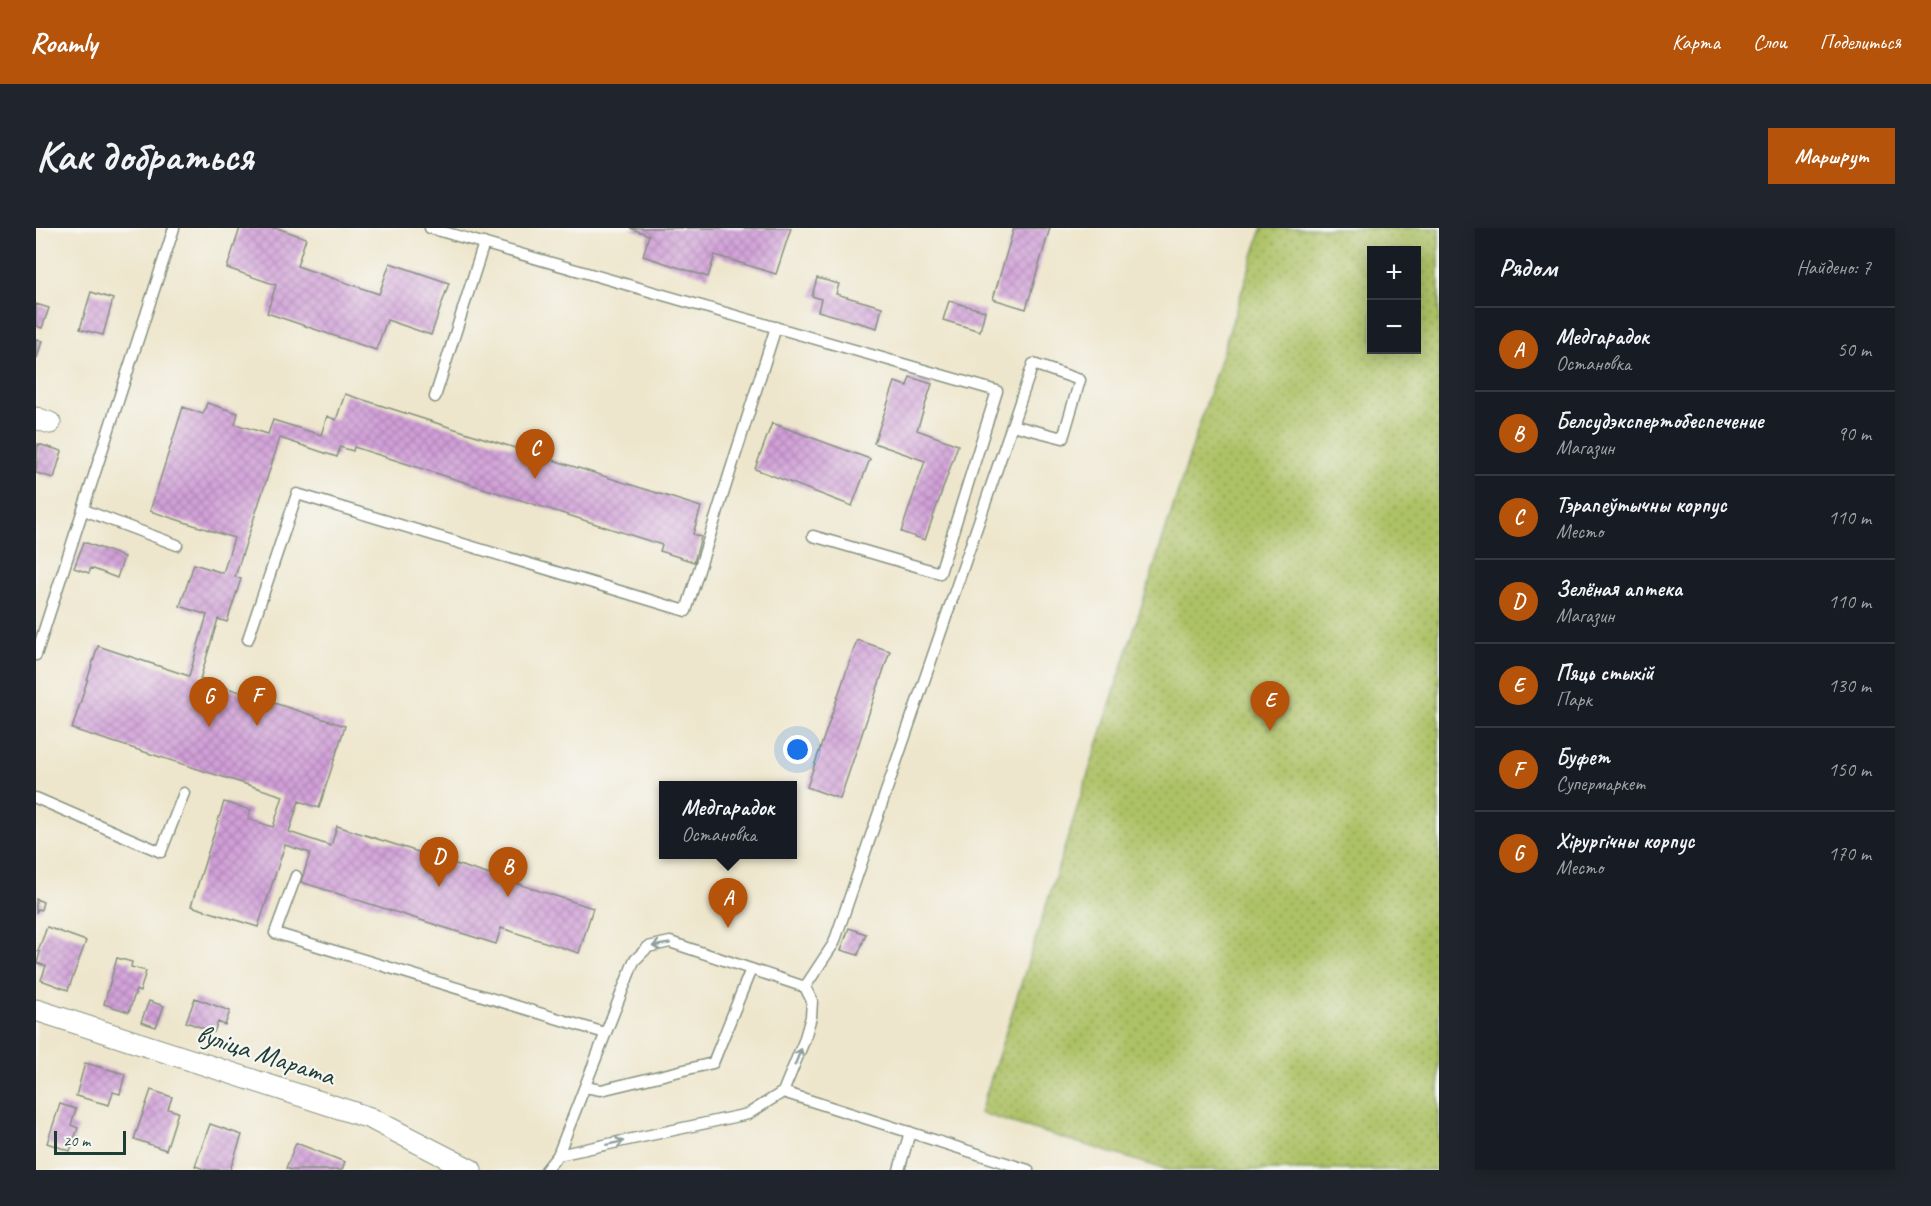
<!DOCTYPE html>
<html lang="ru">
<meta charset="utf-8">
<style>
body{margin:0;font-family:Caveat,sans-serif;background:#20242c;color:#f1f3f6}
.controls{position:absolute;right:18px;top:18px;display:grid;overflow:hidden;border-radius:0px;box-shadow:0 3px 15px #0003}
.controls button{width:54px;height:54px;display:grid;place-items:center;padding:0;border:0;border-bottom:2px solid #363941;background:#171b24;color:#f1f3f6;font:30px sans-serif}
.scale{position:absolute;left:18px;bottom:15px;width:72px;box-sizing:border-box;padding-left:6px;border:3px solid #1f3d34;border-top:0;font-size:16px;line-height:21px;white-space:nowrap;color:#1f3d34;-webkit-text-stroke:4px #f6f6f2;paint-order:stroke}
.you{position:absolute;left:762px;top:522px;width:21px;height:21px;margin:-15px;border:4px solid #fff;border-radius:50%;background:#1a73e8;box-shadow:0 0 0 9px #1a73e833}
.badge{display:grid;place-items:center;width:39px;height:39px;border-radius:50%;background:#b45309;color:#fff;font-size:20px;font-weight:700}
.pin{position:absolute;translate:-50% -50px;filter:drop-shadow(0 2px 3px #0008)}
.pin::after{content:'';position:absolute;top:32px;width:21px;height:18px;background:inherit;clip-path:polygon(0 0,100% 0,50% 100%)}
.popup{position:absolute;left:623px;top:553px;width:138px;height:78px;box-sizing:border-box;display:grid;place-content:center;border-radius:0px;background:#171b24;filter:drop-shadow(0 2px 4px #0005);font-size:20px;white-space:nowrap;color:#9ea1a6}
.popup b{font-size:22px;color:#f1f3f6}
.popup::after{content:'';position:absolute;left:50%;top:100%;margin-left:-12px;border:12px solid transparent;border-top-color:#171b24}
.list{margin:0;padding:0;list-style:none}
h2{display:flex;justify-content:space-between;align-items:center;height:78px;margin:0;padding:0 24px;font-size:26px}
h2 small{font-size:20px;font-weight:400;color:#9ea1a6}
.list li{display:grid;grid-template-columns:39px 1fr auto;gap:18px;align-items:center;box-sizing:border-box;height:84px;padding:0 24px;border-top:2px solid #363941}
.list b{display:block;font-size:22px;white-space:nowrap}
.list p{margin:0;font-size:20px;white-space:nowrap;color:#9ea1a6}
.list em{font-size:20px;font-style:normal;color:#9ea1a6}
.map{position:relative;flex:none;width:1403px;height:942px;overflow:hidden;border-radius:0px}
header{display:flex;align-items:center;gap:36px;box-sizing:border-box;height:84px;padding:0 30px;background:#b45309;color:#fff}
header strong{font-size:28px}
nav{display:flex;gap:33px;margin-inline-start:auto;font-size:21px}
.intro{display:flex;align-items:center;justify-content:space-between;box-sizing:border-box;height:144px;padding:0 36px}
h1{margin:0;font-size:42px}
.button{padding:15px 27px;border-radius:0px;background:#b45309;color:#fff;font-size:21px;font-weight:700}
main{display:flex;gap:36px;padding:0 36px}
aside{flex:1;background:#171b24;border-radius:0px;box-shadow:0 3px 15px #0003}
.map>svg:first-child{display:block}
.grass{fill:url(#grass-dots);stroke:#667f4c;stroke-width:1.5;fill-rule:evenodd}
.building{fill:url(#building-cross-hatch)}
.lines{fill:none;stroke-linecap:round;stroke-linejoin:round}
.lane-casing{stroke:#869280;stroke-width:13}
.street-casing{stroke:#869280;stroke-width:23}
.lane{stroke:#fff;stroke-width:10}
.street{stroke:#fff;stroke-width:21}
.oneway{stroke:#8f9e9a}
.labels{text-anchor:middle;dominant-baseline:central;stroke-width:4.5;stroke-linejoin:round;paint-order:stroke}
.street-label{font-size:28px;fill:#1f3d34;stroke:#f6f6f2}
</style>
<header>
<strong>Roamly</strong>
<nav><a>Карта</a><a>Слои</a><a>Поделиться</a></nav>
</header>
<div class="intro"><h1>Как добраться</h1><a class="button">Маршрут</a></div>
<main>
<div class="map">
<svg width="1403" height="942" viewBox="0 0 1403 942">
<defs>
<pattern id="grass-dots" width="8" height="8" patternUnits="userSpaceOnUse" patternTransform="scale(1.5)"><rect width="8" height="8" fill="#adc165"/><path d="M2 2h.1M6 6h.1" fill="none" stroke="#8c9e54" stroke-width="1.8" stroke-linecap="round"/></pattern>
<pattern id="building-cross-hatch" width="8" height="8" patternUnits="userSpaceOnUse" patternTransform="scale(1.5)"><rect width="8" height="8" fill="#d19fd8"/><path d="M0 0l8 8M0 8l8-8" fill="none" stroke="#a983b0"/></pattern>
</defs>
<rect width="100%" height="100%" fill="#f6f6f2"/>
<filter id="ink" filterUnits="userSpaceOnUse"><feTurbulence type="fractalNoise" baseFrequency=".0167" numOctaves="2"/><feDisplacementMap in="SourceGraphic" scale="12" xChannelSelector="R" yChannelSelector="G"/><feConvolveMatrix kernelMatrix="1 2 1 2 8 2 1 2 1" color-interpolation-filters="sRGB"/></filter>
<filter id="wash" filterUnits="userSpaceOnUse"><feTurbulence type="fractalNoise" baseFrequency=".008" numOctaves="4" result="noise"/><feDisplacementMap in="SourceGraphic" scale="24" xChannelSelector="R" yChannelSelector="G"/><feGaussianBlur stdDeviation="1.35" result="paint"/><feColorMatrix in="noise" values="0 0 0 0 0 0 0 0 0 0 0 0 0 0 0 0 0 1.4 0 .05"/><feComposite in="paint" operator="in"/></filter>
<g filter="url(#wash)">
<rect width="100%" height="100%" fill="#eee6cc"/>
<path class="grass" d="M 1226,0 L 1403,0 L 1403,942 L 1132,942 L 944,885 ZM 1336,22 L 1380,22 L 1380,122 L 1336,122 Z"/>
<g id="blocks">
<path class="building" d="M 204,0 L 241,0 L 270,10 L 261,38 L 343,66 L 354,35 L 413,55 L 395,107 L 351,92 L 340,122 L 231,85 L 240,57 L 191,40 Z
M 594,0 L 755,0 L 740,46 L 679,27 L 672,49 L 607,28 L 613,7 Z
M 978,0 L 1014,0 L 990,81 L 957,71 Z
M 781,50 L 803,56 L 800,66 L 846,79 L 841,100 L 782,83 L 785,71 L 776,68 Z
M 55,64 L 77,71 L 67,107 L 44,101 Z
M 913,73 L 949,83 L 944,103 L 907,92 Z
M 0,76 L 13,80 L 6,100 L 0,98 Z
M 0,111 L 6,113 L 1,130 L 0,130 Z
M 874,149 L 896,156 L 881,202 L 922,217 L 889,312 L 865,304 L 889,233 L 838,215 L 859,154 L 871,158 Z
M 309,166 L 665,279 L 657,306 L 665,309 L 658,334 L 624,323 L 626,317 L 318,219 L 317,223 L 304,219 L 301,229 L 244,210 L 199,349 L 205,351 L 191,394 L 182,391 L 164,451 L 309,498 L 283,580 L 263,573 L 253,604 L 295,618 L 301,598 L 557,680 L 543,725 L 465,700 L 460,716 L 265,654 L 274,625 L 249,617 L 222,699 L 155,678 L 188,574 L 215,582 L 212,591 L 237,599 L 247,568 L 36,501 L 62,418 L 153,448 L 171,387 L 144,378 L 158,336 L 187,345 L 198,310 L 114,283 L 147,179 L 167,186 L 171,175 L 202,185 L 199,196 L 232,206 L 237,192 L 285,207 L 291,188 L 300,192 Z
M 736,195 L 834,231 L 816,278 L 719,241 Z
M 2,216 L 26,223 L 18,250 L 0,245 Z
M 48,314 L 88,329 L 81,350 L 55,340 L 53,345 L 38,340 Z
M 821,412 L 854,423 L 804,571 L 771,559 Z
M 0,671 L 7,674 L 5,682 L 2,681 L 0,685 Z
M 11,699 L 50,713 L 32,762 L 5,752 L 10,738 L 1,735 L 4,724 L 2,723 Z
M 813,700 L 830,706 L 822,727 L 805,722 Z
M 81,730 L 96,734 L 95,739 L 110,743 L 104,764 L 100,762 L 93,784 L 68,776 Z
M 159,770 L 194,783 L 189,797 L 182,794 L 178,804 L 150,794 Z
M 113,773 L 128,778 L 120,799 L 105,794 Z
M 49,835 L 89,846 L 84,866 L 77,864 L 73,877 L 40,868 Z
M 115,862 L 136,869 L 132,881 L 142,884 L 130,922 L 98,911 Z
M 24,876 L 40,881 L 35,897 L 42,900 L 34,923 L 11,915 Z
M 174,896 L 206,907 L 194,942 L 171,942 L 159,938 Z
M 260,915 L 309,934 L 306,942 L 255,942 L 250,940 Z"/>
</g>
</g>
<g filter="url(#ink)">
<use href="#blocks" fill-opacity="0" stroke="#869280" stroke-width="1.5"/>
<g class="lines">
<g class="lane-casing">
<path id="lane" d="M 394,0 L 961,163 L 904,345 L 777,308
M 399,169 L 448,15
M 48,282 L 141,317
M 212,411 L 261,266 L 650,383 L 740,99
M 0,427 L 138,0
M 0,570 L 125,624 L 148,565
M 260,648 L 239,705 L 569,805
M 769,759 L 798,715 L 997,136 L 1044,152 L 1027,210 L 976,197
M 549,859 L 565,862 L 677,835 L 715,741
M 747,864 L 992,942
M 510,942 L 522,927 L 598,733 L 612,719 L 634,714 L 769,759 L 776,773 L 775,789 L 768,813 L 747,864 L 712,886 L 522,927
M 863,942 L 874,904"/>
</g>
<g class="street-casing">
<path id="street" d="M 0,190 L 14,195
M 0,782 L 334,890 L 435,942"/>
</g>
<use href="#lane" class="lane"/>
<use href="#street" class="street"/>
</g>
<defs><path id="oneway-shaft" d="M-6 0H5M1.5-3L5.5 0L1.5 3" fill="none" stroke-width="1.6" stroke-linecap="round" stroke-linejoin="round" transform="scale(1.5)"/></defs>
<g class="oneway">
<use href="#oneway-shaft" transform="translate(625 717) rotate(170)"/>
<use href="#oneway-shaft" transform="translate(762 829) rotate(-68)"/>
<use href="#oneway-shaft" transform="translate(579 915) rotate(-12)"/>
</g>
</g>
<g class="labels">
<g class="street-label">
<text transform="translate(230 826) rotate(18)">вуліца Марата</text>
</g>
</g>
</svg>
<div class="controls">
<button>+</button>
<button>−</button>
</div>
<div class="scale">20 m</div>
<div class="you"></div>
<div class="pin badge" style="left:692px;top:700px">A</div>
<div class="popup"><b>Медгарадок</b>Остановка</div>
<div class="pin badge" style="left:472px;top:669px">B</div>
<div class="pin badge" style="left:499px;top:251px">C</div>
<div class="pin badge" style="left:403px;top:659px">D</div>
<div class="pin badge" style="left:1234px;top:503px">E</div>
<div class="pin badge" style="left:221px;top:498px">F</div>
<div class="pin badge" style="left:173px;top:499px">G</div>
</div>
<aside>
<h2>Рядом<small>Найдено: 7</small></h2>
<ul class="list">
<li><span class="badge">A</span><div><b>Медгарадок</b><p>Остановка</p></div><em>50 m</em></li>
<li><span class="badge">B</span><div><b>Белсудэкспертобеспечение</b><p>Магазин</p></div><em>90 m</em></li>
<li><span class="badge">C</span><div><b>Тэрапеўтычны корпус</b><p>Место</p></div><em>110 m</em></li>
<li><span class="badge">D</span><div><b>Зелёная аптека</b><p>Магазин</p></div><em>110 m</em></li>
<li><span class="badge">E</span><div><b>Пяць стыхій</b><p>Парк</p></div><em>130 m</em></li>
<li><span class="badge">F</span><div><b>Буфет</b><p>Супермаркет</p></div><em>150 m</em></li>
<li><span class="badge">G</span><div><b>Хірургічны корпус</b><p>Место</p></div><em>170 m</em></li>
</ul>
</aside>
</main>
